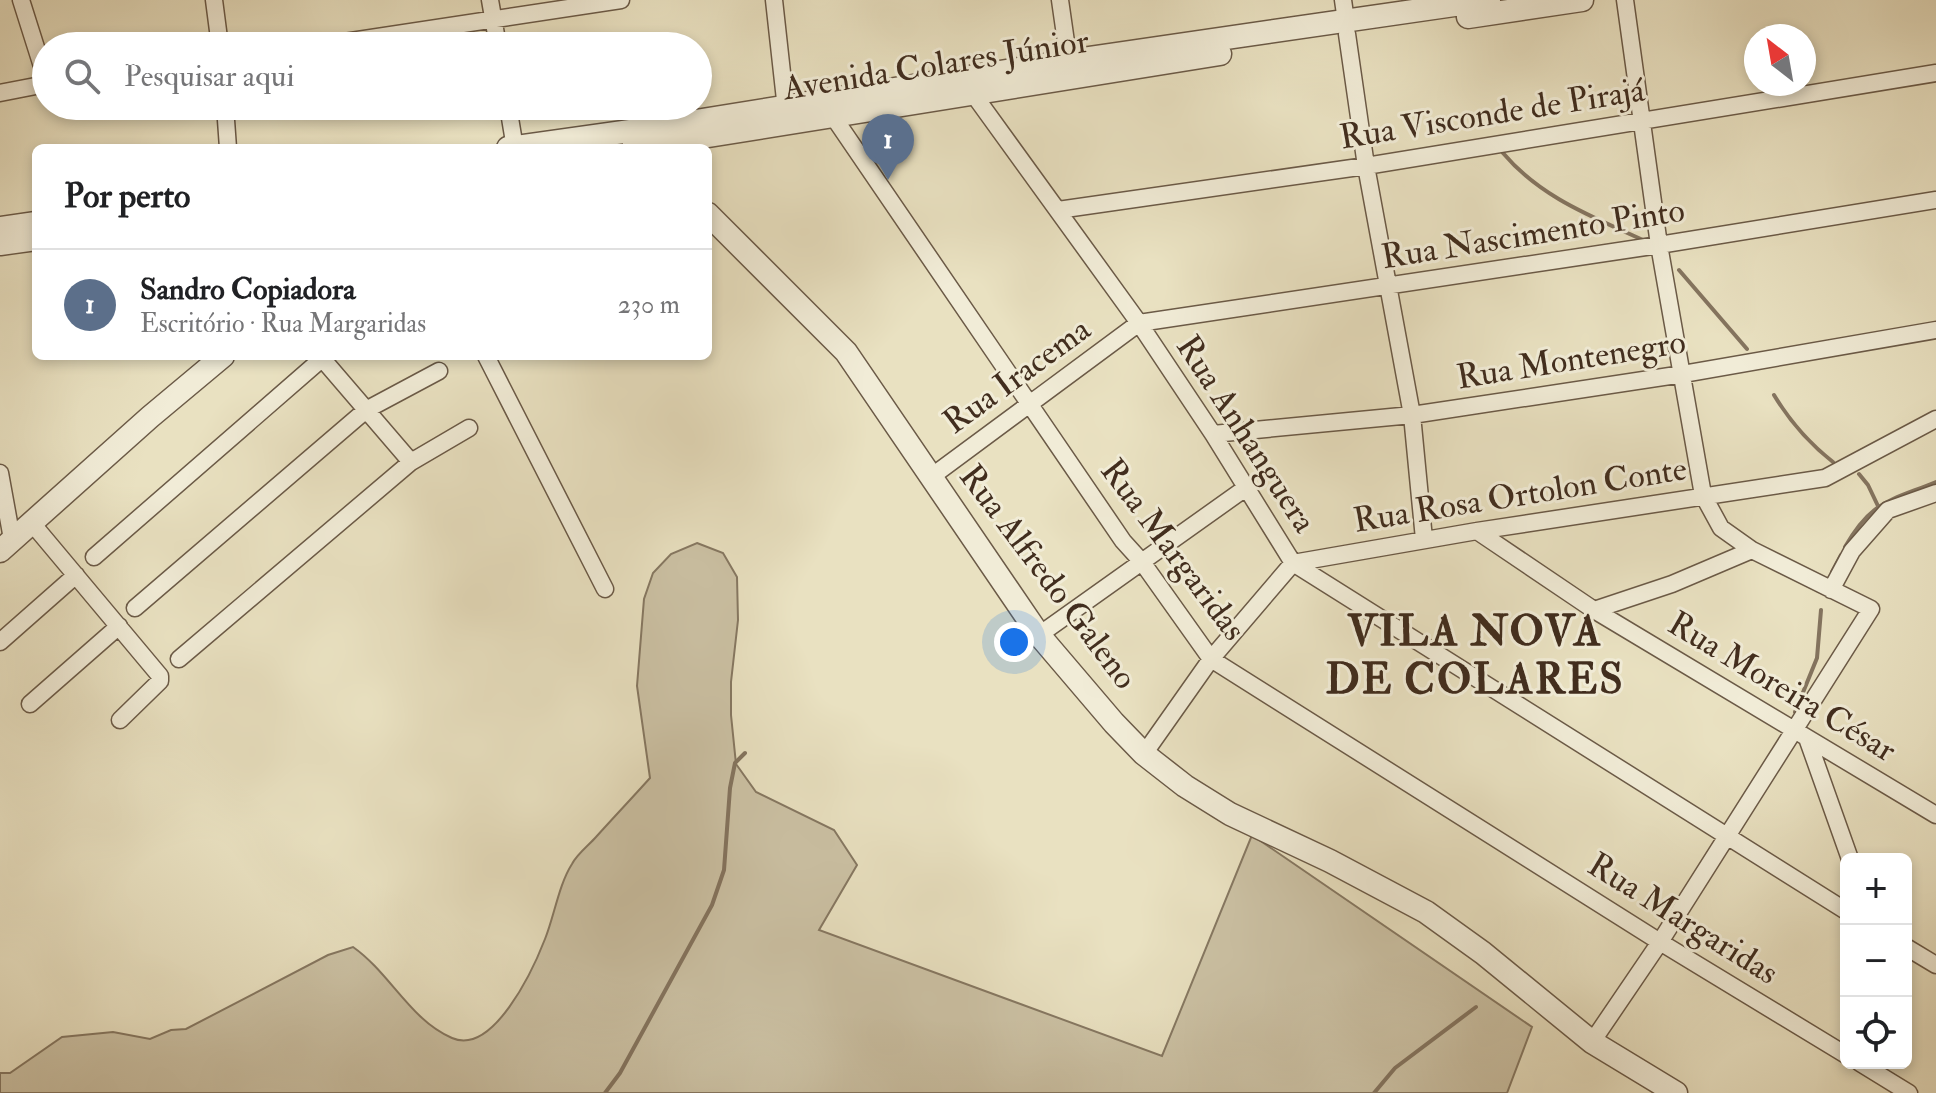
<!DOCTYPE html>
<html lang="pt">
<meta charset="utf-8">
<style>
body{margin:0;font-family:"IM FELL Double Pica",serif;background:#f2f2f2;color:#202124}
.controls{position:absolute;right:24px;bottom:24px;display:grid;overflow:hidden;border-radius:12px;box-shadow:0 4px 12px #0003}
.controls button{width:72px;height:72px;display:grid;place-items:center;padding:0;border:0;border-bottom:2px solid #e0e0e0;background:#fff;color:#202124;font:40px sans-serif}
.compass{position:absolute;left:1744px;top:24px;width:72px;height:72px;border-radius:50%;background:#fff;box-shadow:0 4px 12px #0003;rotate:329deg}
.you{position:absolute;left:1014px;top:642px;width:28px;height:28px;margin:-20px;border:6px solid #fff;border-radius:50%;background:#1a73e8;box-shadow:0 0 0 12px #1a73e833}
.badge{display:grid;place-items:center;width:52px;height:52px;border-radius:50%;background:#0f766e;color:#fff;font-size:26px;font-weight:700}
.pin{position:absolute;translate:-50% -66px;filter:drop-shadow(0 2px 4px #0008)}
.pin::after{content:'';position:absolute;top:42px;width:28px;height:24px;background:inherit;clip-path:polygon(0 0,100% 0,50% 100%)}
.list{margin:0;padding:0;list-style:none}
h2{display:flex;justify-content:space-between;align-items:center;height:104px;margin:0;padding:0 32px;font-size:34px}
h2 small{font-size:26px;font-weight:400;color:#757577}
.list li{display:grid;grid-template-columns:52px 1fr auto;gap:24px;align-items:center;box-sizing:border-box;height:112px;padding:0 32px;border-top:2px solid #e0e0e0}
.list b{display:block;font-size:30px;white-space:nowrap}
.list p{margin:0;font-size:26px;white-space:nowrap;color:#757577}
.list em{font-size:26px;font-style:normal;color:#757577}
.icon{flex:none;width:44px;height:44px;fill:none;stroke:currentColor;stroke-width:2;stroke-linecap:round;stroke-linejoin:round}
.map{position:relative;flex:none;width:1936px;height:1093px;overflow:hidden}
.search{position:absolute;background:#fff;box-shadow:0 4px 12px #0003;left:32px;top:32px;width:680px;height:88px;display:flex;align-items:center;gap:20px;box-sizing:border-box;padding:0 28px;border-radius:44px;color:#757577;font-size:30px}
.panel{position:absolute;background:#fff;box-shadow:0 4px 12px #0003;left:32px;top:144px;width:680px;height:216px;border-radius:12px}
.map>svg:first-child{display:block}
.green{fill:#ccc2a5;stroke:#867862;stroke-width:2}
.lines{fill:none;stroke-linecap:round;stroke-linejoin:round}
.stream{stroke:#84745f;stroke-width:4}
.minor-casing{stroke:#6b5a47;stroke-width:19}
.tertiary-casing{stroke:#6b5a47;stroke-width:25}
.minor{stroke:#f1ecd7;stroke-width:16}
.tertiary{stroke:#f1ecd7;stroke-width:22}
.labels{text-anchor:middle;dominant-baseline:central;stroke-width:6;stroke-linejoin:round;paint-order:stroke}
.street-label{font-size:34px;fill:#412d1e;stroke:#f1ecd7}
.district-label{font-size:42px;font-weight:bold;letter-spacing:2px;fill:#412d1e;stroke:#f1ecd7}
</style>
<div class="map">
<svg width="1936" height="1093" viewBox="0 0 1936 1093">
<rect width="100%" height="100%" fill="#e9e1c1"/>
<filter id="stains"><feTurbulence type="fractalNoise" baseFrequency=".0025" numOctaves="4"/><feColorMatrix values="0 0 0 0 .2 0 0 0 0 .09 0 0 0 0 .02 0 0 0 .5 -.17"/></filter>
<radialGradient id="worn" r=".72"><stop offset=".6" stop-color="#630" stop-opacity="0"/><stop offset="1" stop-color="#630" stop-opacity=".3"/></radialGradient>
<path class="green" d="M 697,543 L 723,553 L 737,577 L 738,620 L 731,682 L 731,715 L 736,764 L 756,792 L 834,830 L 857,865 L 819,930 L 1162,1056 L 1252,835 L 1532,1027 L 1507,1093 L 0,1093 L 0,1073 L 10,1073 L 62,1037 L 113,1032 L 150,1039 L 171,1030 L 186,1029 L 328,955 L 353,947 C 390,973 410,1020 452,1038 C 493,1056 533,970 545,939 C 554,917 559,884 572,864 C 577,854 589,845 596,837 C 614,817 632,798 650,778 L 637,686 L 644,599 L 653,573 L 671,554 Z"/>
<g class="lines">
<path class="stream" d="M 1503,153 C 1541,198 1593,217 1645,241
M 1679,270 L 1747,349
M 1774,395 C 1789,420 1810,444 1833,462
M 1859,474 L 1868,485 L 1878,506
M 1845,547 C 1872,500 1890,501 1936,482
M 1832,572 L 1841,555
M 1795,712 L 1817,658 L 1821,610
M 605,1093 L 620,1073 L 712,905 L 724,870 L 730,788 L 735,763 L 745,753
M 1374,1093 L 1395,1068 L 1476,1007"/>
<g class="minor-casing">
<path id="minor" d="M 21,0 L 46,79
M 214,0 L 220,46
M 490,0 L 498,46
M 774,0 L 787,118
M 1060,0 L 1070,70
M 1343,0 L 1346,21
M 1347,34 L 1366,166 L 1412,415 L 1424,539
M 318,46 L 621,0
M 973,87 L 974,95 L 1139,323 L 1213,434 L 1293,563 L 1846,911
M 0,93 L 46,84
M 225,106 L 228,148
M 508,106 L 515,148
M 828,109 L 1123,541 L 1142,562 L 1211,659 L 1660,942 L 1846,1055
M 1058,210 L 1366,166 L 1936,73
M 320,356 L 411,462 L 469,428
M 486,356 L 605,589
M 1213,434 L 1412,415 L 1683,374 L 1936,330
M 0,473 L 12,539
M 931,477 L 1139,323 L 1659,245 L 1936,200
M 31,522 L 160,676 L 160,681 L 120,720
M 1477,531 L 1594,610 L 1936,815
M 94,557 L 325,356
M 1831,590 L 1852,551 L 1888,510 L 1936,493
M 135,608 L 366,410 L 439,371
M 1594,610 L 1672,584 L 1752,550
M 1039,635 L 1247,487
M 0,642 L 76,575
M 179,659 L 411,462
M 30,704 L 119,626
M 1807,738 L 1850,859
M 1144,754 L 1211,659 L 1293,563 L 1477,531 L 1825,478 L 1936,419
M 1906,947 L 1936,965
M 1592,1042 L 1660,942 L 1871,609 L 1752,550 L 1721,528 L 1703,495 L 1659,245 L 1625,0
M 1860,1063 L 1909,1093"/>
</g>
<g class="tertiary-casing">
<path id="tertiary" d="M 1468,17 L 1582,0
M 508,148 L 666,126 L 1068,61 L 1489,0
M 633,148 L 1220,54
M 708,214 L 846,352 L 1039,635 L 1114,723 L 1144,754 L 1185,786 L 1230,814 L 1330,861 L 1426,912 L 1483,953 L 1592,1042 L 1676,1093
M 0,228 L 36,223
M 0,244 L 36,239
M 0,551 L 150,417 L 223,356"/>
</g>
<use href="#minor" class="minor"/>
<use href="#tertiary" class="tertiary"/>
</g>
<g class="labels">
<g class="street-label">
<text transform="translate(936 65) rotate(-9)">Avenida Colares Júnior</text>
<text transform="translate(1492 114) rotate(-9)">Rua Visconde de Pirajá</text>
<text transform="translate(1533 234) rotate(-9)">Rua Nascimento Pinto</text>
<text transform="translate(1571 360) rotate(-9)">Rua Montenegro</text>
<text transform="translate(1017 376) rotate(-36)">Rua Iracema</text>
<text transform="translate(1246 434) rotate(57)">Rua Anhanguera</text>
<text transform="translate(1520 495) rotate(-9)">Rua Rosa Ortolon Conte</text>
<text transform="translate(1173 550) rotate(53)">Rua Margaridas</text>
<text transform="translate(1048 577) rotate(53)">Rua Alfredo Galeno</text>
<text transform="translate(1782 687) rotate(31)">Rua Moreira César</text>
<text transform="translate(1683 919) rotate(32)">Rua Margaridas</text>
</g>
<g class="district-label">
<text x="1475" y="632">VILA NOVA<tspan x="1475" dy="48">DE COLARES</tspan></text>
</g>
</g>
<rect width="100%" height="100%" filter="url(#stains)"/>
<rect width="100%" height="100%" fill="url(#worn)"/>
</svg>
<div class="controls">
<button>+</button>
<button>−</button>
<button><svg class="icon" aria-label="locate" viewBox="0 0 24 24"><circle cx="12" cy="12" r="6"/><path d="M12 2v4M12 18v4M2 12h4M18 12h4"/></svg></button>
</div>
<svg class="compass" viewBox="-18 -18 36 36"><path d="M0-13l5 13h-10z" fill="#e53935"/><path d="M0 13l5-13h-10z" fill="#757577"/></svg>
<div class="you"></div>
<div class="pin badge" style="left:888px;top:180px;background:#5c6f8a">1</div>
<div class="search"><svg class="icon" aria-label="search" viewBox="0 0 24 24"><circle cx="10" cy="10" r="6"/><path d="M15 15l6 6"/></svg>Pesquisar aqui</div>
<section class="panel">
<h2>Por perto<small></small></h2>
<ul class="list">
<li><span class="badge" style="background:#5c6f8a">1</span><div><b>Sandro Copiadora</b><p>Escritório · Rua Margaridas</p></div><em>230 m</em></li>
</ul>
</section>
</div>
